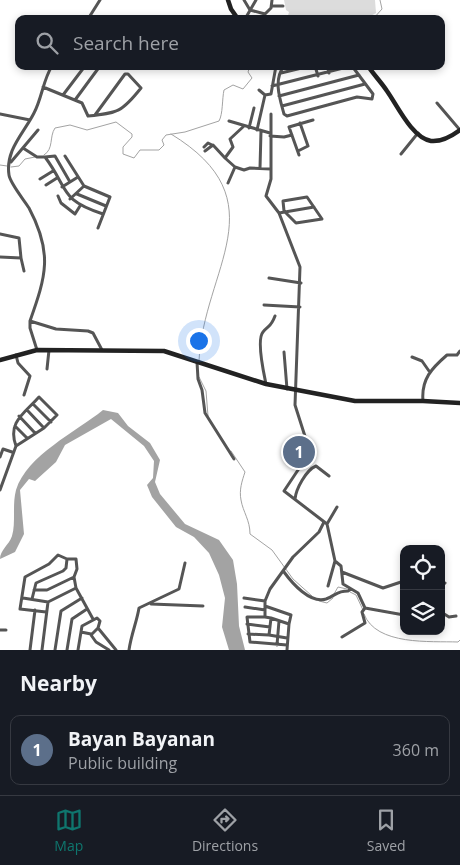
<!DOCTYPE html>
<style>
body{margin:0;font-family:"Open Sans",sans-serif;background:#20242c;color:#f1f3f6}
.controls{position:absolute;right:15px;bottom:15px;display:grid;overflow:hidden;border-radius:10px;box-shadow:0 2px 8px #0003}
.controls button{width:45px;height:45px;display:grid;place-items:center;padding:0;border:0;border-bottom:1px solid #363941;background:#171b24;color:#f1f3f6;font:25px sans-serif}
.you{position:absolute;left:198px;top:340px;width:18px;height:18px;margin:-12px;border:4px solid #fff;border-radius:50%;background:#1a73e8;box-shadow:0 0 0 8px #1a73e833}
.badge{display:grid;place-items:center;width:32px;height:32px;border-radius:50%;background:#0f766e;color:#fff;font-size:16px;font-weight:700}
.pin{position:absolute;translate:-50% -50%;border:2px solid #fff;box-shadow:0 1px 5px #0006}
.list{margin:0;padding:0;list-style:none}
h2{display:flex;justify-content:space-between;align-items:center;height:65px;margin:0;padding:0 20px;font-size:21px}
h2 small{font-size:16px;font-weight:400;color:#9ea1a6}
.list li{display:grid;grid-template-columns:32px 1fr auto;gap:15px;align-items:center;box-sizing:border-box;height:70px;margin:0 10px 10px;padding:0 10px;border:1px solid #363941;border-radius:10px}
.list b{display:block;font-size:19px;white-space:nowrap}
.list p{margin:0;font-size:16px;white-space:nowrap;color:#9ea1a6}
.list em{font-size:16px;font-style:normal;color:#9ea1a6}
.icon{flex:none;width:28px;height:28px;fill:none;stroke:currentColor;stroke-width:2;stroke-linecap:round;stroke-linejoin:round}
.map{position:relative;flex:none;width:460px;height:650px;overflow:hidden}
.search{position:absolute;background:#171b24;box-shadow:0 2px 8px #0003;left:15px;right:15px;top:15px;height:55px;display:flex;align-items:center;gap:12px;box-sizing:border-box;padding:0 18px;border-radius:10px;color:#9ea1a6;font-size:19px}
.sheet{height:145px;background:#171b24}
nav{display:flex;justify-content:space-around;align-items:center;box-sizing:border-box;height:70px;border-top:1px solid #363941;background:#171b24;font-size:14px;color:#9ea1a6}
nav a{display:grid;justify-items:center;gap:2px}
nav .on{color:#0f766e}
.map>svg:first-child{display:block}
.green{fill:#dcdcdc}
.water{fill:#a3a3a3}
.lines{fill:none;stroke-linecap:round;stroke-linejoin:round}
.stream{stroke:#a3a3a3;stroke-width:1}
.street{stroke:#555;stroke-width:3}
.secondary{stroke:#222;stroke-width:4.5}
</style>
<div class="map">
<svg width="460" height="650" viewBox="0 0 460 650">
<rect width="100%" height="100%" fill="#fff"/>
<path class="green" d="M 284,0 L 375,0 L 376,13 L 365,19 L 287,19 L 289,12 L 286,10 Z"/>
<path class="water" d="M 103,410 L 118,413 L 128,426 L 150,443 L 160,460 L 155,482 L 160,494 L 185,524 L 219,540 L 233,560 L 237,584 L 239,626 L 245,650 L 229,650 L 222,627 L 225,598 L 219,575 L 209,553 L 194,537 L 176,527 L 152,497 L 147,485 L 153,478 L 154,461 L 144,446 L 111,419 L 65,445 L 56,462 L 35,481 L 29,479 L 20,490 L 24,534 L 15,552 L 0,559 C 0,550 9,545 12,536 C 16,522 12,505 16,490 C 27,455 76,432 103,410 Z"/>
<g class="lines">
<path class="stream" d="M 373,19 L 382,9 L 380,0
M 171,134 C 281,201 203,269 199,361
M 44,155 C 54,149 49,137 55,128 L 70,125 L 87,130 L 116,122 L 132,134 L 132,137 L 123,147 L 123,154 L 134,158 L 140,150 L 159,150 L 164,145 L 162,140 L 166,135 L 185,132 L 219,121 C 223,114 222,99 224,90 L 233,85 L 243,89 L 252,78 L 248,72 L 250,66
M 0,165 L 7,166
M 11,167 L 19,166 L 25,159 L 35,157
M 199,377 L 206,391 L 208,416
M 231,451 L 245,472 C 242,481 239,490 241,500 C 243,512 250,520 250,534 L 272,550 L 293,579 L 312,596
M 350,592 L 356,595 L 363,610
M 334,594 L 338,587 L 347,589
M 319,601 L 327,603 L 333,598
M 364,614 C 376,646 431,641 458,642 L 460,640"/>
<path class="street" d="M 244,0 L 250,10 L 265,14 L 271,8 L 272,0
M 272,6 L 283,6
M 88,19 L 100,0
M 245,19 L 256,0
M 284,66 C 273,80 280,99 284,114 L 287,116 L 357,97 L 372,99 L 373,94 L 352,66
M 315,66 L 318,76
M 327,66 L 329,73
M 281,73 L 310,66
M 272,86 L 351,66
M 43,87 L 82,103 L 88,116 C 118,113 122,112 141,88 L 128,74 L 125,74 L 95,115
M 259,90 L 265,95
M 63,95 L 85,66
M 279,96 L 359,75
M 75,100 L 100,66
M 437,103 L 460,130
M 282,106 L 365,84
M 0,114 L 30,120
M 271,114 L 271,179 L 266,196 L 279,213 L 300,267 L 295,405 L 310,452 L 284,491 L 327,524 L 335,561 L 341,566 L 343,584 L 358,593 L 365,608 L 404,615
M 229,121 L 270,133
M 249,128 L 254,108
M 257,130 L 265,95 L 271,94 L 276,66
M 270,136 L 284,137 L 292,135
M 204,147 L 208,143 L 212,145
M 23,148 L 37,157 L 45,157 C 69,189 59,200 103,214
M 205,151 L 213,145 L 225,158
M 298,151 L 308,146 L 300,123
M 401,154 L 418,133
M 299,155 L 289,127 L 313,120
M 65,156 L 84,186 L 110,197 L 98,228
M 45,157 L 55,156 L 70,182
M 11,162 L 38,130
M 235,167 L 225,158 L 233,147 L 230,139 L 244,126
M 260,168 L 261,131
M 40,179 L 53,171
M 228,183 L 235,167 L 244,170 L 250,168 L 271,169
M 46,185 L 57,178
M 62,187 L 78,177
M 77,194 L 106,206
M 58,196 L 61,203 L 75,214 L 80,206
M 307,197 L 322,219 L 296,223 L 284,211 L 283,201 Z
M 70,199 L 84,186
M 279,213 L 314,207
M 0,234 L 19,238 L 21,258
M 0,257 L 21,258 L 24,271
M 269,278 L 301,283
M 264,305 L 300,307
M 30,321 L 56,329 L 88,331 L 93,333 L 102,350
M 37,350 L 30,328 L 30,321 C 46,276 53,253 29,208 C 24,200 10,183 9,175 C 5,150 24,133 34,113 C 42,98 43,80 52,66
M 284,352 L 287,389
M 16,355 L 18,363 L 30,376 L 24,395
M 412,357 L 422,361 L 429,371
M 197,362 L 198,379 L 202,390 L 205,413 L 234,459
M 47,369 L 49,350
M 266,384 C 264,374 256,340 263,332 C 269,325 271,327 275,316
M 423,401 C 421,379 432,368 447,355 L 457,355 L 460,351
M 33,404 L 51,422
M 27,410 L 44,428
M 19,416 L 35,433
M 15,426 L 27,438
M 0,457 L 3,449 L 12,452
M 0,490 L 16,446 C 7,422 25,413 39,397 L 57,415 L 44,428 L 16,446
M 295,499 C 296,489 306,470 316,466 L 329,476
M 327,524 L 337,507
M 284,572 C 292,583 310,604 326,599 C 337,595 336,591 348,591 L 351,589
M 342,572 L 383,588 L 404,581
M 74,577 L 76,588 L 93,619
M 328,586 L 335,561
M 441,586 L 445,583
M 34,590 L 47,590 L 74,577 L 77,569 L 76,559 L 67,559 L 58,555 L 49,564 L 25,577 L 20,609 L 46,612
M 23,598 L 48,602
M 244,598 L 265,601
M 32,599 L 36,583 L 63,571 L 66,568 L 67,559
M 151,604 L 203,606
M 265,606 L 291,615 L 289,624
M 245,607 L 265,610
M 441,612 L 449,617 L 456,616
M 265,617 L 247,617 L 250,642 L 287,645
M 271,618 L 289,624 L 287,650
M 247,624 L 270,627
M 98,628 L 91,635 L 96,642 L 109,650
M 0,630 L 6,630
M 81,632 L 91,634
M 248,634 L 269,635
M 342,637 L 365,623 L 362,612 L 365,608
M 287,638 L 269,635 L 271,618 L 265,617 L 265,601 L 270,589 L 293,557 L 319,532 L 324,522
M 277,645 L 279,621
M 30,650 L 35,610
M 42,650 L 48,602 L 76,588
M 55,650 L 61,611 L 82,598
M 67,650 L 72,619 L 87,609
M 78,650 L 82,626 L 97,618 L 100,621 L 98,628 L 116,650
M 129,650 C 131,635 137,621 139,608 L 179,589 L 185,563"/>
<path class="secondary" d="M 228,0 L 231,9 L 238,19
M 368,66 C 374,75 381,82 387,91 C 397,105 412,138 431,141 C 441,142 452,136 460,130
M 0,360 L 37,350 L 164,351 L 266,384 L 355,401 L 423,401 L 460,403"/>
</g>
</svg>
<div class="controls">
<button><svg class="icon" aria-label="locate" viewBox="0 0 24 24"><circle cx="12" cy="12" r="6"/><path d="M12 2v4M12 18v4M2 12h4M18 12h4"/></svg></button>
<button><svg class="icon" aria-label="layers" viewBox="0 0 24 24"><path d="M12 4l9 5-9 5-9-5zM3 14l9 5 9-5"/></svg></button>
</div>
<div class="you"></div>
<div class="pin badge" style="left:299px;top:452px;background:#5c6f8a">1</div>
<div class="search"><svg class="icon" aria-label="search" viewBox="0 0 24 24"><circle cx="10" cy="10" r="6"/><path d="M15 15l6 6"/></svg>Search here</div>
</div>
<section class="sheet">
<h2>Nearby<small></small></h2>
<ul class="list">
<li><span class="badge" style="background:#5c6f8a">1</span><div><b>Bayan Bayanan</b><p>Public building</p></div><em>360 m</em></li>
</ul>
</section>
<nav>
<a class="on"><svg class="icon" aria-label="map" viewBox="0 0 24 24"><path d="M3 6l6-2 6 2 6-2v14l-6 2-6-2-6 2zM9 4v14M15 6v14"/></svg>Map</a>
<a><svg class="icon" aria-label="directions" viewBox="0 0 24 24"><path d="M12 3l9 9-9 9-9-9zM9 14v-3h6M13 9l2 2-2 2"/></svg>Directions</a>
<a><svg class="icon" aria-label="saved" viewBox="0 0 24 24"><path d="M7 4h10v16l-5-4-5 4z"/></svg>Saved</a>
</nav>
